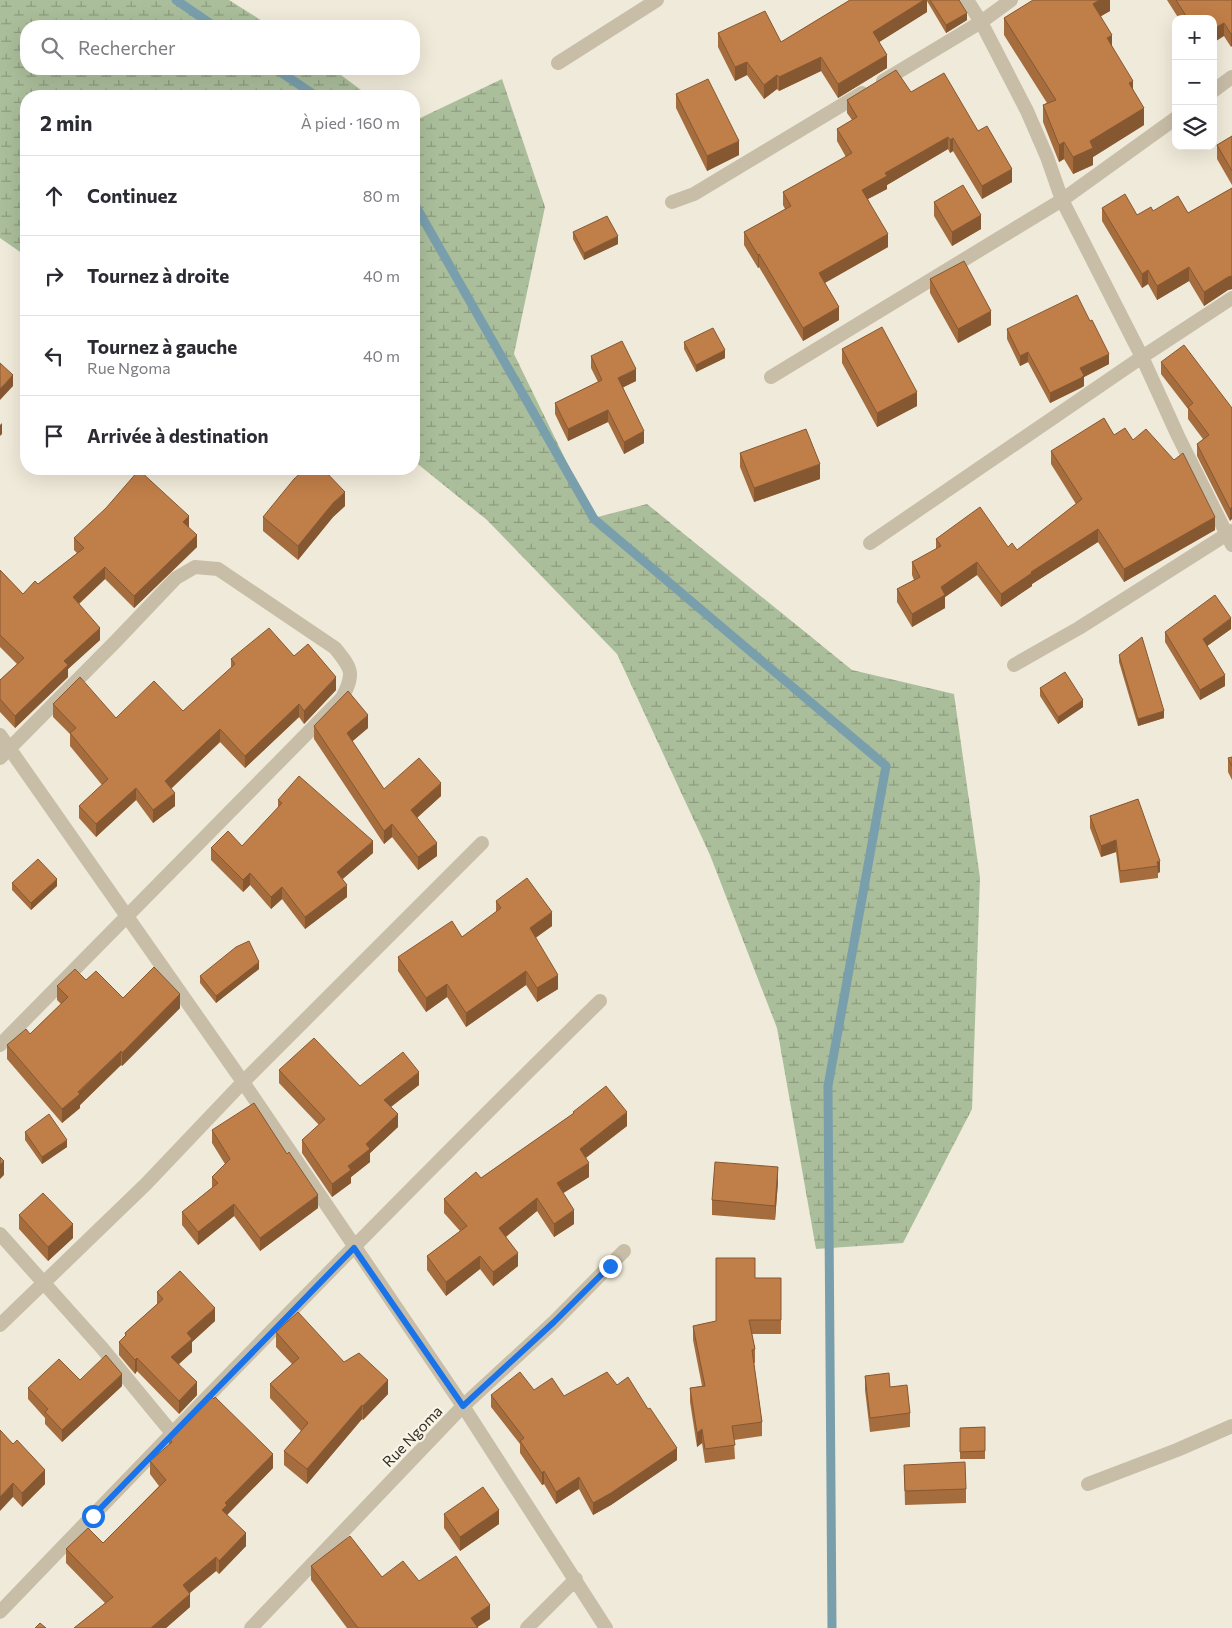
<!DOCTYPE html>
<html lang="fr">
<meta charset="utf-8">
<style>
body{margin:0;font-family:Commissioner,sans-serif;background:#f7f7f7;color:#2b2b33}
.controls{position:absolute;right:15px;top:15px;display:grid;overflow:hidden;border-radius:10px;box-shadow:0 5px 20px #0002}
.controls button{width:45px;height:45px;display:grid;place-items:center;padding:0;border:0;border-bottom:1px solid #e1e1e2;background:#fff;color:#2b2b33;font:25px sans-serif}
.stop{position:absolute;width:15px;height:15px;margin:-11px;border:4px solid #1a73e8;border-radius:50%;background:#fff}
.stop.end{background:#1a73e8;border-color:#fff;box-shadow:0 1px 5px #0008}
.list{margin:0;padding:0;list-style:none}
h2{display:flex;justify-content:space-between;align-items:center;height:65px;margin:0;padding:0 20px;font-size:21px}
h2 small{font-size:16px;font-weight:400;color:#7c7c81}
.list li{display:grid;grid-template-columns:32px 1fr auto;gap:15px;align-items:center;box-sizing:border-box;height:80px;padding:0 20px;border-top:1px solid #e1e1e2}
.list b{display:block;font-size:19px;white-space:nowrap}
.list p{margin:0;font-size:16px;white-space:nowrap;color:#7c7c81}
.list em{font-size:16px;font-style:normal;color:#7c7c81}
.icon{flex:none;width:28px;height:28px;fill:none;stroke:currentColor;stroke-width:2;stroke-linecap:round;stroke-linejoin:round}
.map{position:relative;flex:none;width:1232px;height:1628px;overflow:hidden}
.search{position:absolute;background:#fff;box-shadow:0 5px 20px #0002;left:20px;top:20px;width:400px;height:55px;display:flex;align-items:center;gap:12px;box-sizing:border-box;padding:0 18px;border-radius:20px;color:#7c7c81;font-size:19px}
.panel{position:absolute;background:#fff;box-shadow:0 5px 20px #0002;left:20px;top:90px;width:400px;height:385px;border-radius:20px}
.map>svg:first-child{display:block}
.wetland{fill:url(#wetland-marsh)}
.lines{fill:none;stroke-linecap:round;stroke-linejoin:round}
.stream{stroke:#7a9fac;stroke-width:9}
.minor{stroke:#c8bda7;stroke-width:14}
.wall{fill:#a56c3e}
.shaded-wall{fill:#865832}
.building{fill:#c07e48;stroke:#865832}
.route{stroke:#1a73e8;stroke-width:6}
.labels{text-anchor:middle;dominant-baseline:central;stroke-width:4.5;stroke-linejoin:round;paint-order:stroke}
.street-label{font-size:15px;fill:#342e27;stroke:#f8f4e6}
</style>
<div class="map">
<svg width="1232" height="1628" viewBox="0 0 1232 1628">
<defs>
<pattern id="wetland-marsh" width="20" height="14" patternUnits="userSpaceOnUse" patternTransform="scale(1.25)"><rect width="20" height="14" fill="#abbe9b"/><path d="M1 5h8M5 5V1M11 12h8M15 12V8" fill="none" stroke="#8c9b7e"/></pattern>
</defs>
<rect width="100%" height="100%" fill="#f0eada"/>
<path class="wetland" d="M 0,0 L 229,0 L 270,26 L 26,26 L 26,69 L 333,69 L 369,96 L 26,96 L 26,256 L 0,238 Z
M 502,79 L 545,207 L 514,354 L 594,518 L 647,504 L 852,670 L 954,694 L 980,878 L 972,1109 L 903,1243 L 816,1249 L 777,1028 L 710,855 L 617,654 L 487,520 L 414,461 L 414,121 Z"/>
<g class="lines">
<path class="stream" d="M 176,0 L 214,26
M 276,69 L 316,96
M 414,203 L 594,519 L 886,766 L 828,1086 L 832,1628"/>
<path class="minor" d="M 967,0 L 981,22 L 1027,111 L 1047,157 L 1062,200 L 1142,357 L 1178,436 L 1232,545
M 558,63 L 657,0
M 883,81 L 981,22 L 1011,0
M 1213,91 L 1232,77
M 672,202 L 694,194 L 862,93
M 771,377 L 1062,200 L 1176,118
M 870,543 L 1142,357 L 1232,298
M 1014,665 L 1079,628 L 1232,531
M 0,735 L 243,1082 L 463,1406 L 606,1628
M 0,758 L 116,641 L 176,578 L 195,567 L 218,569 L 335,648 C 352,669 355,673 342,698 L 0,1045
M 0,1234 L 102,1348 L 172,1433
M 0,1325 L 146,1184 L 243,1082 L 482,843
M 1088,1484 L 1177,1450 L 1232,1426
M 0,1612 C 198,1406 396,1201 600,1001
M 251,1628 L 463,1406 L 554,1322 L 624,1251
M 527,1628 L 576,1579"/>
</g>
<path class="wall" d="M 850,0 L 959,0 L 967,20 L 946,33 L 927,1 L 927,12 L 879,42 L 887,68 L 838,98 L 821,71 L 779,91 L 777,89 L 764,99 L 747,75 L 735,81 L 718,47 L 718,33 L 781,42 Z
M 1110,0 L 1110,11 L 1100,16 L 1112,46 L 1133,89 L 1144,125 L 1093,157 L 1093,165 L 1073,174 L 1064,159 L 1059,162 L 1043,122 L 1043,105 L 1047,103 L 1004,35 L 1004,18 Z
M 1167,0 L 1232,0 L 1231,47 L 1213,19 L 1179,19 Z
M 911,92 L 978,131 L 1012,182 L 982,199 L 953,151 L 950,153 L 948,149 L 887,185 L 887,189 L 868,199 L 888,247 L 825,283 L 839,320 L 803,341 L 759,267 L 758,268 L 744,245 L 744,232 L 785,209 L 783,205 L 783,192 L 846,157 L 837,141 L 837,129 L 852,120 L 847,113 L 847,100 Z
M 676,94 L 739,155 L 707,171 L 676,108 Z
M 1232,136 L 1232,185 L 1217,159 L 1217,145 Z
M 1232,188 L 1232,289 L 1228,290 L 1204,306 L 1189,281 L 1157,300 L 1148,284 L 1142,288 L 1102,221 L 1102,208 L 1137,215 L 1153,211 L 1188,213 Z
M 934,202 L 981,229 L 952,246 L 934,216 Z
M 573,232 L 618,244 L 584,260 L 573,239 Z
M 930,279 L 991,325 L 958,343 L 930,293 Z
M 1007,329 L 1109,364 L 1084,377 L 1084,386 L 1081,388 L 1050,403 L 1028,362 L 1020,366 L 1007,339 Z
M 684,342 L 725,358 L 696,372 L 684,349 Z
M 842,349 L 917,406 L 877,427 L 842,363 Z
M 591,356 L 636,381 L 623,387 L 644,443 L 624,454 L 608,422 L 568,441 L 555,414 L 555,403 L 598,382 L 591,368 Z
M 1161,362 L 1232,408 L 1230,521 L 1197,456 L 1197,444 L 1203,439 L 1188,419 L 1188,409 L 1161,374 Z
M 1114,435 L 1133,440 L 1215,530 L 1124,582 L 1098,542 L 1032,584 L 1032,586 L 1001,607 L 977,575 L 945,597 L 945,608 L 912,627 L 897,602 L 897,589 L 914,580 L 912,575 L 912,562 L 936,549 L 936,539 L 1008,547 L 1017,550 L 1076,504 L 1051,464 L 1051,451 Z
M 740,453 L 820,479 L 754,502 L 740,467 Z
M 345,506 L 333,517 L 298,560 L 263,531 L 263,517 Z
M 189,528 L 197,547 L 134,608 L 105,579 L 79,604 L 100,640 L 68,669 L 68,677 L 15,728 L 0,712 L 0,680 L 17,664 L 0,647 L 0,570 L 23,594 L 38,584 L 77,553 L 74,550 L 74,538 Z
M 1231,629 L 1207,646 L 1225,686 L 1200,700 L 1165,642 L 1165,632 Z
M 1119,655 L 1164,718 L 1138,726 L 1119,662 Z
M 294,656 L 336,690 L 304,724 L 299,717 L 245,768 L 220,742 L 171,789 L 175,806 L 153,823 L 136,800 L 96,837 L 79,818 L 79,806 L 102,785 L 70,746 L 70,734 L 53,717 L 53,704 L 116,718 L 183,711 L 231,668 L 231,659 Z
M 1040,688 L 1083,707 L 1058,724 L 1040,696 Z
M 314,726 L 368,728 L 352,741 L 384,789 L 441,796 L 417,818 L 437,856 L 418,870 L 392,837 L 384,844 L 314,739 Z
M 1232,757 L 1232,780 L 1228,772 L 1228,758 Z
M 1138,799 L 1160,872 L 1158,873 L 1158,878 L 1120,883 L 1116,852 L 1101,857 L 1090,828 L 1090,816 Z
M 278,800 L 373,853 L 342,879 L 347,897 L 305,929 L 282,899 L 271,909 L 250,885 L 243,892 L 211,860 L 211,848 L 242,846 L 278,808 Z
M 12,883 L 57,886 L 31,910 L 12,890 Z
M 496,901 L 552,926 L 535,938 L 558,989 L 537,1002 L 526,985 L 466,1027 L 447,997 L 426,1012 L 398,971 L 398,957 L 462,937 L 496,912 Z
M 259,969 L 216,1003 L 200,983 L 200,976 Z
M 86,980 L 123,998 L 180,1008 L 122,1066 L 121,1065 L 80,1105 L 80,1108 L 62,1123 L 7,1059 L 7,1045 L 30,1034 L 61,1004 L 57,1000 L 57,986 Z
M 279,1070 L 360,1086 L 419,1085 L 391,1107 L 398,1127 L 370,1153 L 370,1162 L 351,1177 L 351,1183 L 332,1197 L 302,1153 L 302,1140 L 319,1125 L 279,1083 Z
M 573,1112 L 627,1126 L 586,1158 L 589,1177 L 563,1193 L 574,1224 L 554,1237 L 537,1211 L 506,1237 L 518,1266 L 493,1286 L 480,1269 L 446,1296 L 427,1270 L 427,1256 L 460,1231 L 444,1213 L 444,1199 L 481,1178 L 573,1114 Z
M 212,1130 L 318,1208 L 260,1251 L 234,1216 L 198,1245 L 182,1225 L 182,1212 L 212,1188 L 212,1177 L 225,1164 L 212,1143 Z
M 25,1132 L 67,1147 L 42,1164 L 25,1140 Z
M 778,1182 L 775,1220 L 712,1215 L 712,1200 Z
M 19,1215 L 73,1238 L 48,1261 L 19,1229 Z
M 755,1278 L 781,1278 L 781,1334 L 752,1334 L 755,1349 L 755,1363 L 754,1363 L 762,1422 L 762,1436 L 734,1440 L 735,1459 L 705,1463 L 702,1443 L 697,1447 L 690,1402 L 690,1388 L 702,1386 L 693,1340 L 693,1326 L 716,1321 Z
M 157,1292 L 215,1321 L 192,1342 L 192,1352 L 179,1364 L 197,1395 L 179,1414 L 137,1371 L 135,1374 L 119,1355 L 119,1342 L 125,1336 L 125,1333 L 157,1304 Z
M 276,1332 L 344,1362 L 388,1394 L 363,1420 L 362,1419 L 307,1484 L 284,1465 L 284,1451 L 301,1431 L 270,1398 L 270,1384 L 292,1364 L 276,1347 Z
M 865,1376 L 890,1387 L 910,1413 L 910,1427 L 870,1432 L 865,1390 Z
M 122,1386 L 62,1442 L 45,1424 L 45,1418 L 28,1399 L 28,1388 Z
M 534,1390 L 564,1396 L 677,1460 L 611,1505 L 593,1515 L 579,1489 L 556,1504 L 544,1484 L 542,1485 L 520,1453 L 520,1444 L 491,1407 L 491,1395 Z
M 191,1413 L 273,1468 L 227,1515 L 246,1546 L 219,1574 L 216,1571 L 190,1593 L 190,1607 L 166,1628 L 74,1628 L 105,1603 L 66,1563 L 66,1549 L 103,1543 L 159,1486 L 150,1474 L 150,1461 L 169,1445 L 169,1438 L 191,1419 Z
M 985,1427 L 985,1459 L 960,1459 L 960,1428 Z
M 0,1430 L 45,1484 L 22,1507 L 13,1497 Z
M 904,1465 L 966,1489 L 966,1503 L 905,1505 Z
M 444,1514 L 499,1524 L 460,1551 L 444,1528 Z
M 311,1566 L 382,1577 L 419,1581 L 490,1619 L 477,1627 L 478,1628 L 347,1628 L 311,1580 Z"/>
<path class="shaded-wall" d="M 924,0 L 927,0 L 927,12 L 873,46 L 873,32 Z
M 1099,0 L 1110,0 L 1110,11 L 1093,21 L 1093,4 Z
M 967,13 L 967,20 L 946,33 L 946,25 Z
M 1224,23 L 1224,36 L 1213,43 L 1213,29 Z
M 1232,33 L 1232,46 L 1231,47 L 1231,34 Z
M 1112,35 L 1112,52 L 1107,38 Z
M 887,55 L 887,68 L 838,98 L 838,84 Z
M 821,57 L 821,71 L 779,91 L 779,77 Z
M 747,62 L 747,75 L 735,81 L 735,67 Z
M 777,75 L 777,89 L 764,99 L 764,85 Z
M 1133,81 L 1133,98 L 1129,83 Z
M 1144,108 L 1144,125 L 1093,157 L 1093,165 L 1073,174 L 1073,157 L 1090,141 Z
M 948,137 L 948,149 L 887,185 L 887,189 L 862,202 L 862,190 L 885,173 Z
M 953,138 L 953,151 L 950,153 L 950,140 Z
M 739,141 L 739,155 L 707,171 L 707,156 Z
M 1064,142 L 1064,159 L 1059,162 L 1059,145 Z
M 1012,169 L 1012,182 L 982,199 L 982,186 Z
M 981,215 L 981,229 L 952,246 L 952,232 Z
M 888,234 L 888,247 L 819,286 L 819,273 Z
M 618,236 L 618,244 L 584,260 L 584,253 Z
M 759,254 L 759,267 L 758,268 L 758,255 Z
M 1189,267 L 1189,281 L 1157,300 L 1157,286 Z
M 1148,270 L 1148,284 L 1142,288 L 1142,274 Z
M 1232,276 L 1232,289 L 1228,290 L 1204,306 L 1204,292 L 1228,277 Z
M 839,307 L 839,320 L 803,341 L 803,328 Z
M 991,311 L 991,325 L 958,343 L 958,329 Z
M 725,350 L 725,358 L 696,372 L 696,365 Z
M 1028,352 L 1028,362 L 1020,366 L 1020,356 Z
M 1109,354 L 1109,364 L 1084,377 L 1084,386 L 1050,403 L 1050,393 L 1080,368 Z
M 636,369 L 636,381 L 618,390 L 618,378 Z
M 13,375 L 13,386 L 0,400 L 0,389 Z
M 917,392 L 917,406 L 877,427 L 877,413 Z
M 608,410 L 608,422 L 568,441 L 568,429 Z
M 2,423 L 2,434 L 0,436 L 0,425 Z
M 644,431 L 644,443 L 624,454 L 624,442 Z
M 820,464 L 820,479 L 754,502 L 754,488 Z
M 345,492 L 345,506 L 333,517 L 298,560 L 298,546 L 333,503 Z
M 1232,507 L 1232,519 L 1230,521 L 1230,509 Z
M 189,516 L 189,528 L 183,522 Z
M 1215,517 L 1215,530 L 1124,582 L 1124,569 Z
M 1098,529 L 1098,542 L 1032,584 L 1032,586 L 1001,607 L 1001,594 L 1031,572 Z
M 197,535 L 197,547 L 134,608 L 134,596 Z
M 977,562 L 977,575 L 945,597 L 945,608 L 912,627 L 912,614 L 941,587 Z
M 105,567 L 105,579 L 73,609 L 73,597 Z
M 1231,618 L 1231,629 L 1203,649 L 1203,639 Z
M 100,628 L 100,640 L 68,669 L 68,677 L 15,728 L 15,716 L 64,661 Z
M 1225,675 L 1225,686 L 1200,700 L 1200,690 Z
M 336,677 L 336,690 L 304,724 L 304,711 Z
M 1083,700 L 1083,707 L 1058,724 L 1058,717 Z
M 299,704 L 299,717 L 245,768 L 245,756 Z
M 1164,711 L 1164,718 L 1138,726 L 1138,719 Z
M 368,715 L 368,728 L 347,746 L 347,733 Z
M 220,729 L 220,742 L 165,794 L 165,781 Z
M 441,783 L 441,796 L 411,823 L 411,810 Z
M 136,788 L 136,800 L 96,837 L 96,824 Z
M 175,793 L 175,806 L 153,823 L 153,810 Z
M 392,824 L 392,837 L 384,844 L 384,831 Z
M 1116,840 L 1116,852 L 1101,857 L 1101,846 Z
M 373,841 L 373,853 L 337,884 L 337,872 Z
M 437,843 L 437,856 L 418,870 L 418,857 Z
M 1160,861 L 1160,872 L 1158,873 L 1157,862 Z
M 250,873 L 250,885 L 243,892 L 243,880 Z
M 57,879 L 57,886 L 31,910 L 31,903 Z
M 347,885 L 347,897 L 305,929 L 305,917 Z
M 282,887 L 282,899 L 271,909 L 271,897 Z
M 552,912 L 552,926 L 530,942 L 530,928 Z
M 259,962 L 259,969 L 216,1003 L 216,996 Z
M 526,971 L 526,985 L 466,1027 L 466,1013 Z
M 558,975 L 558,989 L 537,1002 L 537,988 Z
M 447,984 L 447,997 L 426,1012 L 426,998 Z
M 180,994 L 180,1008 L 122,1066 L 122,1053 Z
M 121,1051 L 121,1065 L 80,1105 L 80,1108 L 62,1123 L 62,1109 Z
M 419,1072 L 419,1085 L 384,1112 L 384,1100 Z
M 627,1112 L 627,1126 L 580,1162 L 580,1149 Z
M 398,1114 L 398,1127 L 370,1153 L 370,1162 L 351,1177 L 351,1183 L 332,1197 L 332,1184 L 366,1144 Z
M 67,1140 L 67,1147 L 42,1164 L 42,1157 Z
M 4,1161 L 4,1175 L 0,1179 L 0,1165 Z
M 589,1163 L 589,1177 L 557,1197 L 557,1183 Z
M 778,1167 L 778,1182 L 775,1220 L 775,1206 Z
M 318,1195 L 318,1208 L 260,1251 L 260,1238 Z
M 537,1198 L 537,1211 L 499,1242 L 499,1228 Z
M 234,1204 L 234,1216 L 198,1245 L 198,1232 Z
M 574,1210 L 574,1224 L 554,1237 L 554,1224 Z
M 73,1224 L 73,1238 L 48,1261 L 48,1247 Z
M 518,1253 L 518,1266 L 493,1286 L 493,1272 Z
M 480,1256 L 480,1269 L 446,1296 L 446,1282 Z
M 215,1308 L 215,1321 L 192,1342 L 192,1352 L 171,1371 L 171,1357 L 187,1333 Z
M 137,1358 L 137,1371 L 135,1374 L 135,1360 Z
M 122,1374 L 122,1386 L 62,1442 L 62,1430 Z
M 388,1380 L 388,1394 L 363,1420 L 363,1406 Z
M 197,1382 L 197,1395 L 179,1414 L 179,1401 Z
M 362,1405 L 362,1419 L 307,1484 L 307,1469 Z
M 702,1429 L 702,1443 L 697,1447 L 697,1433 Z
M 677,1448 L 677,1460 L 611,1505 L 593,1515 L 593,1503 Z
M 273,1454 L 273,1468 L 227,1515 L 227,1518 L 222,1510 L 225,1503 Z
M 45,1470 L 45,1484 L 22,1507 L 22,1493 Z
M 544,1471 L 544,1484 L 542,1485 L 542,1473 Z
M 579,1477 L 579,1489 L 556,1504 L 556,1492 Z
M 13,1483 L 13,1497 L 0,1511 L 0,1497 Z
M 499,1510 L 499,1524 L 460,1551 L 460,1537 Z
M 246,1533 L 246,1546 L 219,1574 L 219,1561 Z
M 216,1557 L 216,1571 L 183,1598 L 183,1585 Z
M 190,1594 L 190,1607 L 166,1628 L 151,1628 Z
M 490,1605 L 490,1619 L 476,1628 L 471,1618 Z"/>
<path class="building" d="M 850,0 L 924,0 L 873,32 L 887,55 L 838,84 L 821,57 L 779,77 L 777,75 L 764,85 L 747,62 L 735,67 L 718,33 L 765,11 L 781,42 Z
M 930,0 L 959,0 L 967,13 L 946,25 Z
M 1033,0 L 1099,0 L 1093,4 L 1112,35 L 1107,38 L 1133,81 L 1129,83 L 1144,108 L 1090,141 L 1093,148 L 1073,157 L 1064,142 L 1059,145 L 1043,105 L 1056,100 L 1004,18 Z
M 1176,0 L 1232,0 L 1232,33 L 1231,34 L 1224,23 L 1213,29 L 1213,19 L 1188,19 Z
M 896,70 L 911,92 L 944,73 L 978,131 L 987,126 L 1012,169 L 982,186 L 953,138 L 950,140 L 948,137 L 885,173 L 887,176 L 862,190 L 888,234 L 819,273 L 839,307 L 803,328 L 759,254 L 758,255 L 744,232 L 791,206 L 783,192 L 852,153 L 837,129 L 857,117 L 847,100 Z
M 708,79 L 739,141 L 707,156 L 676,94 Z
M 1232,136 L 1232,171 L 1217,145 Z
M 963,185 L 981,215 L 952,232 L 934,202 Z
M 1232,188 L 1232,276 L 1228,277 L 1204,292 L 1189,267 L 1157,286 L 1148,270 L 1142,274 L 1102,208 L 1125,194 L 1137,215 L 1151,207 L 1153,211 L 1178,196 L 1188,213 Z
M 607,216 L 618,236 L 584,253 L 573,232 Z
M 964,261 L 991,311 L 958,329 L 930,279 Z
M 1077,295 L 1090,321 L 1092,320 L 1109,354 L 1080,368 L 1084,375 L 1081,378 L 1050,393 L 1028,352 L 1020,356 L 1007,329 Z
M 882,327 L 917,392 L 877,413 L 842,349 Z
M 713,328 L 725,350 L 696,365 L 684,342 Z
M 622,341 L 636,369 L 618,378 L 644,431 L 624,442 L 608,410 L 568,429 L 555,403 L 602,380 L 591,356 Z
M 1184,345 L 1232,408 L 1232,507 L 1230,509 L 1197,444 L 1209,435 L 1188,407 L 1193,403 L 1161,362 Z
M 0,363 L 13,375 L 0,389 Z
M 1104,418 L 1114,435 L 1125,428 L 1133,440 L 1146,429 L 1174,460 L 1183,453 L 1215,517 L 1124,569 L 1098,529 L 1031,572 L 1032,573 L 1001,594 L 977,562 L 941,587 L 945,595 L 912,614 L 897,589 L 920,577 L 912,562 L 941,546 L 936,539 L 980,507 L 1008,547 L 1012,543 L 1017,550 L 1082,499 L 1051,451 Z
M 806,429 L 820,464 L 754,488 L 740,453 Z
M 305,469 L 323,469 L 345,492 L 333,503 L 298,546 L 263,517 L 294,479 Z
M 139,470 L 189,516 L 183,522 L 197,535 L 134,596 L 105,567 L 73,597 L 100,628 L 64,661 L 68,665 L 15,716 L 0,699 L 0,680 L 24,658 L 0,635 L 0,570 L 23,594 L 35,581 L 38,584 L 84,548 L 74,538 L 106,508 Z
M 1215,595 L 1231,618 L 1203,639 L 1225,675 L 1200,690 L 1165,632 Z
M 269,628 L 294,656 L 308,644 L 336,677 L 304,711 L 299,704 L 245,756 L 220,729 L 165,781 L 175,793 L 153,810 L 136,788 L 96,824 L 79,806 L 108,779 L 70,733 L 76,728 L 53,704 L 80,677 L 116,718 L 154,681 L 183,711 L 235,664 L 231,659 Z
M 1142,637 L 1164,711 L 1138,719 L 1119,655 Z
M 1065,672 L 1083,700 L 1058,717 L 1040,688 Z
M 348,691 L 368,715 L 347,733 L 384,789 L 419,758 L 441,783 L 411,810 L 437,843 L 418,857 L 392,824 L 384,831 L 314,726 Z
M 1232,757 L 1232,766 L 1228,758 Z
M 299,776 L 373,841 L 337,872 L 347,885 L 305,917 L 282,887 L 271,897 L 250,873 L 243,880 L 211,848 L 228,831 L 242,846 L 282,803 L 278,800 Z
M 1138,799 L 1160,861 L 1157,862 L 1158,866 L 1120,871 L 1116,840 L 1101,846 L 1090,816 Z
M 38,859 L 57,879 L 31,903 L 12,883 Z
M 527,878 L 552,912 L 530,928 L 558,975 L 537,988 L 526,971 L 466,1013 L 447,984 L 426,998 L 398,957 L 452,921 L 462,937 L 501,908 L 496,901 Z
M 249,941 L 259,962 L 216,996 L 200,976 L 236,947 Z
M 154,967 L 180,994 L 122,1053 L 121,1051 L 78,1092 L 80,1094 L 62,1109 L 7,1045 L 26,1029 L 30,1034 L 68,997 L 57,986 L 75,969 L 86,980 L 96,971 L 123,998 Z
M 314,1038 L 360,1086 L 403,1052 L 419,1072 L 384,1100 L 398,1114 L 366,1144 L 370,1149 L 348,1166 L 351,1170 L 332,1184 L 302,1140 L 325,1119 L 279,1070 Z
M 606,1086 L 627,1112 L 580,1149 L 589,1163 L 557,1183 L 574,1210 L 554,1224 L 537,1198 L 499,1228 L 518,1253 L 493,1272 L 480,1256 L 446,1282 L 427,1256 L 467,1226 L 444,1199 L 476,1172 L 481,1178 L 574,1113 L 573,1112 Z
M 254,1103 L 287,1154 L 289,1152 L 318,1195 L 260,1238 L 234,1204 L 198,1232 L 182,1212 L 218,1183 L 212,1177 L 230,1159 L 212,1130 Z
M 49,1114 L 67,1140 L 42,1157 L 25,1132 Z
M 0,1157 L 4,1161 L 0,1165 Z
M 715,1162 L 778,1167 L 775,1206 L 712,1200 Z
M 43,1193 L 73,1224 L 48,1247 L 19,1215 Z
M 716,1258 L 755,1258 L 755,1278 L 781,1278 L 781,1320 L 749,1320 L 755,1349 L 752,1350 L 762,1422 L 732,1426 L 735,1445 L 705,1449 L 702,1429 L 697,1433 L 690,1388 L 705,1386 L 693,1326 L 716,1321 Z
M 180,1271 L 215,1308 L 187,1333 L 192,1339 L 171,1357 L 197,1382 L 179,1401 L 137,1358 L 135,1360 L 119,1342 L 126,1335 L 125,1333 L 163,1299 L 157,1292 Z
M 298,1312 L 344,1362 L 359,1353 L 388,1380 L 363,1406 L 362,1405 L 307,1469 L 284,1451 L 308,1423 L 270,1384 L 299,1358 L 276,1332 Z
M 106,1355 L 122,1374 L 62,1430 L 45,1412 L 48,1409 L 28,1388 L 59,1359 L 80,1380 Z
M 520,1372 L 534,1390 L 552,1378 L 564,1396 L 607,1372 L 617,1385 L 628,1377 L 648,1409 L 650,1408 L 677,1448 L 611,1493 L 593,1503 L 579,1477 L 556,1492 L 544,1471 L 542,1473 L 520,1441 L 524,1438 L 491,1395 Z
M 889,1373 L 890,1387 L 907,1385 L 910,1413 L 870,1418 L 865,1376 Z
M 209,1394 L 214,1399 L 215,1397 L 273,1454 L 225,1503 L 227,1505 L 222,1510 L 246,1533 L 219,1561 L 216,1557 L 183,1585 L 190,1594 L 151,1628 L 74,1628 L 113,1597 L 66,1549 L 88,1528 L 103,1543 L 166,1480 L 150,1461 L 172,1442 L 169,1438 L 194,1416 L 191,1413 Z
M 985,1427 L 985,1451 L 960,1452 L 960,1428 Z
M 0,1430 L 13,1444 L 17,1440 L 45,1470 L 22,1493 L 13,1483 L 0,1497 Z
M 965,1462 L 966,1489 L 905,1491 L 904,1465 Z
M 483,1487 L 499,1510 L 460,1537 L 444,1514 Z
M 350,1536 L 382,1577 L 403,1561 L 419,1581 L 456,1556 L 490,1605 L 471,1618 L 478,1628 L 358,1628 L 311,1566 Z
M 40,1623 L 46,1628 L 35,1628 Z"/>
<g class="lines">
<path class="route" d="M 93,1516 L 354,1248 L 463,1406 L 554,1322 L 610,1266"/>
</g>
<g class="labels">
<g class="street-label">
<text transform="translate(412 1436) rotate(-46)">Rue Ngoma</text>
</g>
</g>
</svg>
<div class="controls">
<button>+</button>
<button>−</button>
<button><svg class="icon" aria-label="layers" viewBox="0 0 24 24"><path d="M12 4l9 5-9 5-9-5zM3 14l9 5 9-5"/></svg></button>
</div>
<div class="stop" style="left:93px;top:1516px"></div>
<div class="stop end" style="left:610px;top:1266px"></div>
<div class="search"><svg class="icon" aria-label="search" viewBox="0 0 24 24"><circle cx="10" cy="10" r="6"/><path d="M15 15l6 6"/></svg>Rechercher</div>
<section class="panel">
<h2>2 min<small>À pied · 160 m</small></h2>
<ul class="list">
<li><svg class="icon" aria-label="ahead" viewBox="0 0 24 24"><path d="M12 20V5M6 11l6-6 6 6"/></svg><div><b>Continuez</b></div><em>80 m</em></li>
<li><svg class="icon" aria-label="right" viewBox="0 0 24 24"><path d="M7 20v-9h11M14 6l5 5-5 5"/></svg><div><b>Tournez à droite</b></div><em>40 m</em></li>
<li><svg class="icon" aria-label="left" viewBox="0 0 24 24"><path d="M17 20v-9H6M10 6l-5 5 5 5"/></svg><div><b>Tournez à gauche</b><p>Rue Ngoma</p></div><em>40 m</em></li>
<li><svg class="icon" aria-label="arrive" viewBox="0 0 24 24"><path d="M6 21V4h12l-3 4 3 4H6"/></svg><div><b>Arrivée à destination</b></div></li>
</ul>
</section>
</div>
